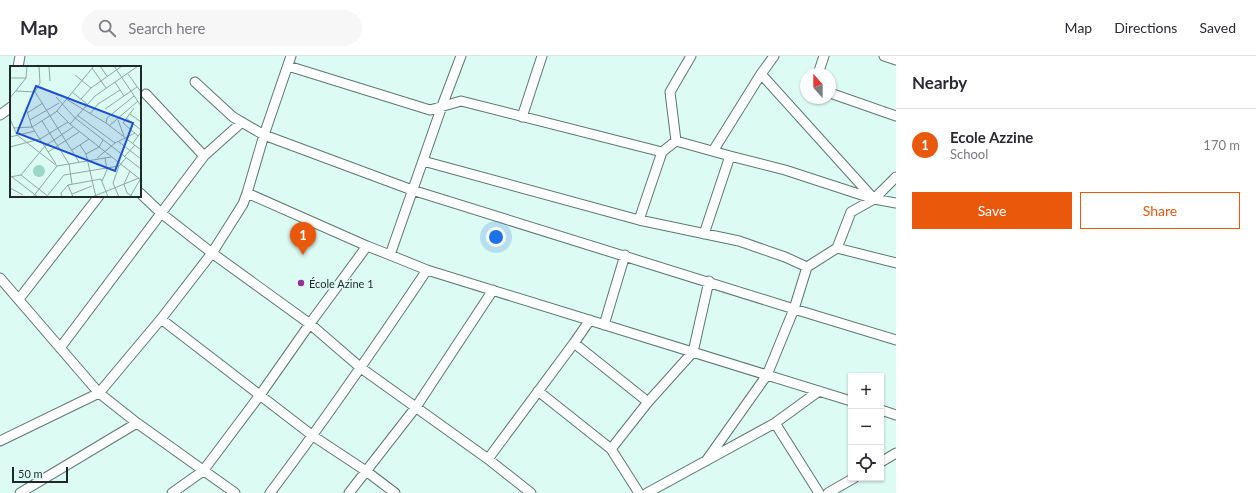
<!DOCTYPE html>
<meta charset="utf-8">
<style>
body{margin:0;font-family:Lato,sans-serif;background:#f7f7f7;color:#2b2b33}
.controls{position:absolute;right:12px;bottom:12px;display:grid;overflow:hidden;border-radius:0px;box-shadow:0 1px 3px #0004}
.controls button{width:36px;height:36px;display:grid;place-items:center;padding:0;border:0;border-bottom:1px solid #e1e1e2;background:#fff;color:#2b2b33;font:20px sans-serif}
.compass{position:absolute;left:800px;top:12px;width:36px;height:36px;border-radius:50%;background:#fff;box-shadow:0 1px 3px #0004;rotate:339deg}
.scale{position:absolute;left:12px;bottom:10px;width:56px;box-sizing:border-box;padding-left:4px;border:2px solid #1f2a27;border-top:0;font-size:11px;line-height:14px;white-space:nowrap;color:#1f2a27;-webkit-text-stroke:3px #dcfbf3;paint-order:stroke}
.you{position:absolute;left:496px;top:181px;width:14px;height:14px;margin:-10px;border:3px solid #fff;border-radius:50%;background:#1a73e8;box-shadow:0 0 0 6px #1a73e833}
.badge{display:grid;place-items:center;width:26px;height:26px;border-radius:50%;background:#ea580c;color:#fff;font-size:13px;font-weight:700}
.pin{position:absolute;translate:-50% -33px;filter:drop-shadow(0 1px 2px #0008)}
.pin::after{content:'';position:absolute;top:21px;width:14px;height:12px;background:inherit;clip-path:polygon(0 0,100% 0,50% 100%)}
.list{margin:0;padding:0;list-style:none}
h2{display:flex;justify-content:space-between;align-items:center;height:52px;margin:0;padding:0 16px;font-size:17px}
h2 small{font-size:13px;font-weight:400;color:#7c7c81}
.list li{display:grid;grid-template-columns:26px 1fr auto;gap:12px;align-items:center;box-sizing:border-box;height:72px;padding:0 16px;border-top:1px solid #e1e1e2}
.list b{display:block;font-size:15px;white-space:nowrap}
.list p{margin:0;font-size:13px;white-space:nowrap;color:#7c7c81}
.list em{font-size:13px;font-style:normal;color:#7c7c81}
.actions{display:flex;gap:8px;padding:12px 16px}
.actions a{flex:1;padding:9px 0;border:1px solid #ea580c;border-radius:0px;text-align:center;font-size:14px;color:#ea580c}
.actions .main{background:#ea580c;color:#fff}
.icon{flex:none;width:22px;height:22px;fill:none;stroke:currentColor;stroke-width:2;stroke-linecap:round;stroke-linejoin:round}
.map{position:relative;flex:none;width:896px;height:437px;overflow:hidden}
header{display:flex;align-items:center;gap:24px;box-sizing:border-box;height:56px;padding:0 20px;background:#fff;border-bottom:1px solid #e1e1e2}
header strong{font-size:19px}
nav{display:flex;gap:22px;margin-inline-start:auto;font-size:14px}
.search{width:280px;height:36px;background:#f7f7f7;display:flex;align-items:center;gap:10px;box-sizing:border-box;padding:0 14px;border-radius:22px;color:#7c7c81;font-size:15px}
main{display:flex}
aside{flex:1;background:#fff}
.map>svg:first-child{display:block}
.lines{fill:none;stroke-linecap:round;stroke-linejoin:round}
.street-casing{stroke:#5d7871;stroke-width:11}
.street{stroke:#fff;stroke-width:9}
.poi-dot{fill:#943096;stroke:#dcfbf3;stroke-width:1.5}
.labels{text-anchor:middle;dominant-baseline:central;stroke-width:3;stroke-linejoin:round;paint-order:stroke}
.poi-label{font-size:11px;fill:#1f2a27;stroke:#dcfbf3;text-anchor:start}
.inset-road{fill:none;stroke:#90a7a1;stroke-width:1}
.view{fill:#1d4ed8;fill-opacity:0.15;stroke:#1d4ed8;stroke-width:2}
.inset-edge{fill:none;stroke:#1f2a27;stroke-width:2}
</style>
<header>
<strong>Map</strong>
<div class="search"><svg class="icon" aria-label="search" viewBox="0 0 24 24"><circle cx="10" cy="10" r="6"/><path d="M15 15l6 6"/></svg>Search here</div>
<nav><a>Map</a><a>Directions</a><a>Saved</a></nav>
</header>
<main>
<div class="map">
<svg width="896" height="437" viewBox="0 0 896 437">
<rect width="100%" height="100%" fill="#dcfbf3"/>
<g class="lines">
<g class="street-casing">
<path id="street" d="M 461,0 L 442,50 L 390,199 L 427,214 L 851,345
M 884,0 L 896,4
M 288,10 L 430,54 L 461,45 L 662,96 L 676,85 L 730,100 L 785,114 L 874,143 L 896,147
M 18,11 L 20,0
M 761,18 L 873,142
M 818,18 L 824,0
M 195,26 L 233,61 L 264,79 L 412,134 L 794,253 L 896,284
M 830,37 L 896,60
M 146,38 L 204,100
M 0,59 L 11,51
M 522,61 L 542,0
M 676,85 L 670,36 L 691,0
M 713,95 L 761,18 L 774,0
M 423,105 L 639,164 L 739,185 L 785,201 L 807,211
M 140,137 L 161,157 L 212,197 L 310,268 L 361,312 L 488,403 L 531,437
M 247,137 L 367,190
M 639,164 L 662,96
M 704,178 L 730,100
M 837,192 L 896,207
M 0,222 L 99,337 L 137,367 L 235,437
M 19,243 L 99,140
M 161,263 L 313,380 L 366,415 L 395,437
M 604,269 L 625,199
M 574,287 L 648,346
M 60,292 L 204,100 L 242,66
M 538,335 L 611,393 L 639,437
M 881,354 L 896,359
M 775,367 L 819,437
M 0,385 L 99,337 L 161,263 L 212,197 L 243,148 L 247,137 L 264,79 L 291,0
M 611,393 L 648,346 L 693,296 L 709,225
M 488,403 L 574,287 L 590,264
M 706,405 L 767,319 L 794,253 L 807,211 L 837,192 L 851,156 L 874,143 L 896,121
M 881,406 L 896,397
M 20,437 L 137,367
M 172,437 L 203,415 L 260,339 L 314,262 L 367,190 L 390,199
M 270,437 C 325,364 376,290 427,214
M 349,437 L 416,351 L 493,234
M 647,437 L 775,367 L 819,335
M 828,437 L 854,422"/>
</g>
<use href="#street" class="street"/>
</g>
<circle class="poi-dot" cx="301" cy="227" r="4"/>
<g class="labels">
<g class="poi-label">
<text x="309" y="227">École Azine 1</text>
</g>
</g>
<g transform="translate(10 10)">
<rect width="131" height="131" fill="#dcfbf3"/>
<path d="M23 105a6 6 0 1 1 12 0a6 6 0 1 1-12 0Z" fill="#9bd7c7"/>
<path class="inset-road" d="M 29,0 L 30,17 L 25,26 L 69,96M 39,0 L 40,15M 90,0 L 97,10M 104,0 L 131,40M 128,0 L 85,30 L 60,58 L 131,114M 82,2 L 96,22M 118,8 L 131,26M 65,9 L 81,22M 0,12 L 16,12M 105,16 L 114,30M 6,25 L 25,26M 62,26 L 77,38M 46,31 L 65,52 L 131,103M 0,32 L 16,12 L 17,0M 56,33 L 96,57 L 131,84M 71,33 L 81,22 L 112,0M 16,42 L 22,61 L 46,98M 124,42 L 113,57 L 128,70M 95,43 L 127,21M 47,45 L 58,56M 17,47 L 33,37M 80,48 L 88,38 L 110,24M 120,48 L 131,56M 67,49 L 105,77M 116,52 L 131,64M 0,53 L 7,69 L 47,100M 20,54 L 49,37M 108,54 L 114,70M 32,55 L 59,98 L 62,118M 96,57 L 97,52 L 124,30M 99,60 L 128,35M 4,62 L 22,61 L 46,46 L 84,0M 0,71 L 25,65M 109,76 L 131,93M 123,77 L 131,66M 70,79 L 76,88 L 86,131M 0,81 L 30,73 L 58,56 L 60,58M 62,84 L 79,73M 38,86 L 69,66M 76,88 L 89,81 L 93,74M 114,91 L 125,79M 87,92 L 105,77 L 125,67M 120,105 L 114,118 L 117,127 L 123,131M 11,109 L 35,80 L 63,61M 0,111 L 11,109 L 39,131M 2,111 L 28,131M 92,115 L 97,104 L 95,92M 58,119 L 63,131M 0,122 L 13,129M 62,128 L 82,120M 38,129 L 54,109 L 109,100 L 116,92M 23,131 L 47,100 L 101,91M 52,131 L 51,127 L 58,119 L 91,113 L 98,131M 82,131 L 129,112M 109,131 L 103,117 L 109,100M 120,131 L 131,112"/>
<path class="view" d="M 26,20 L 123,57 L 105,105 L 7,67 Z"/>
<rect width="131" height="131" class="inset-edge"/>
</g>
</svg>
<div class="controls">
<button>+</button>
<button>−</button>
<button><svg class="icon" aria-label="locate" viewBox="0 0 24 24"><circle cx="12" cy="12" r="6"/><path d="M12 2v4M12 18v4M2 12h4M18 12h4"/></svg></button>
</div>
<svg class="compass" viewBox="-18 -18 36 36"><path d="M0-13l5 13h-10z" fill="#e53935"/><path d="M0 13l5-13h-10z" fill="#7c7c81"/></svg>
<div class="scale">50 m</div>
<div class="you"></div>
<div class="pin badge" style="left:303px;top:199px">1</div>
</div>
<aside>
<h2>Nearby<small></small></h2>
<ul class="list">
<li><span class="badge">1</span><div><b>Ecole Azzine</b><p>School</p></div><em>170 m</em></li>
</ul>
<div class="actions"><a class="main">Save</a><a>Share</a></div>
</aside>
</main>
